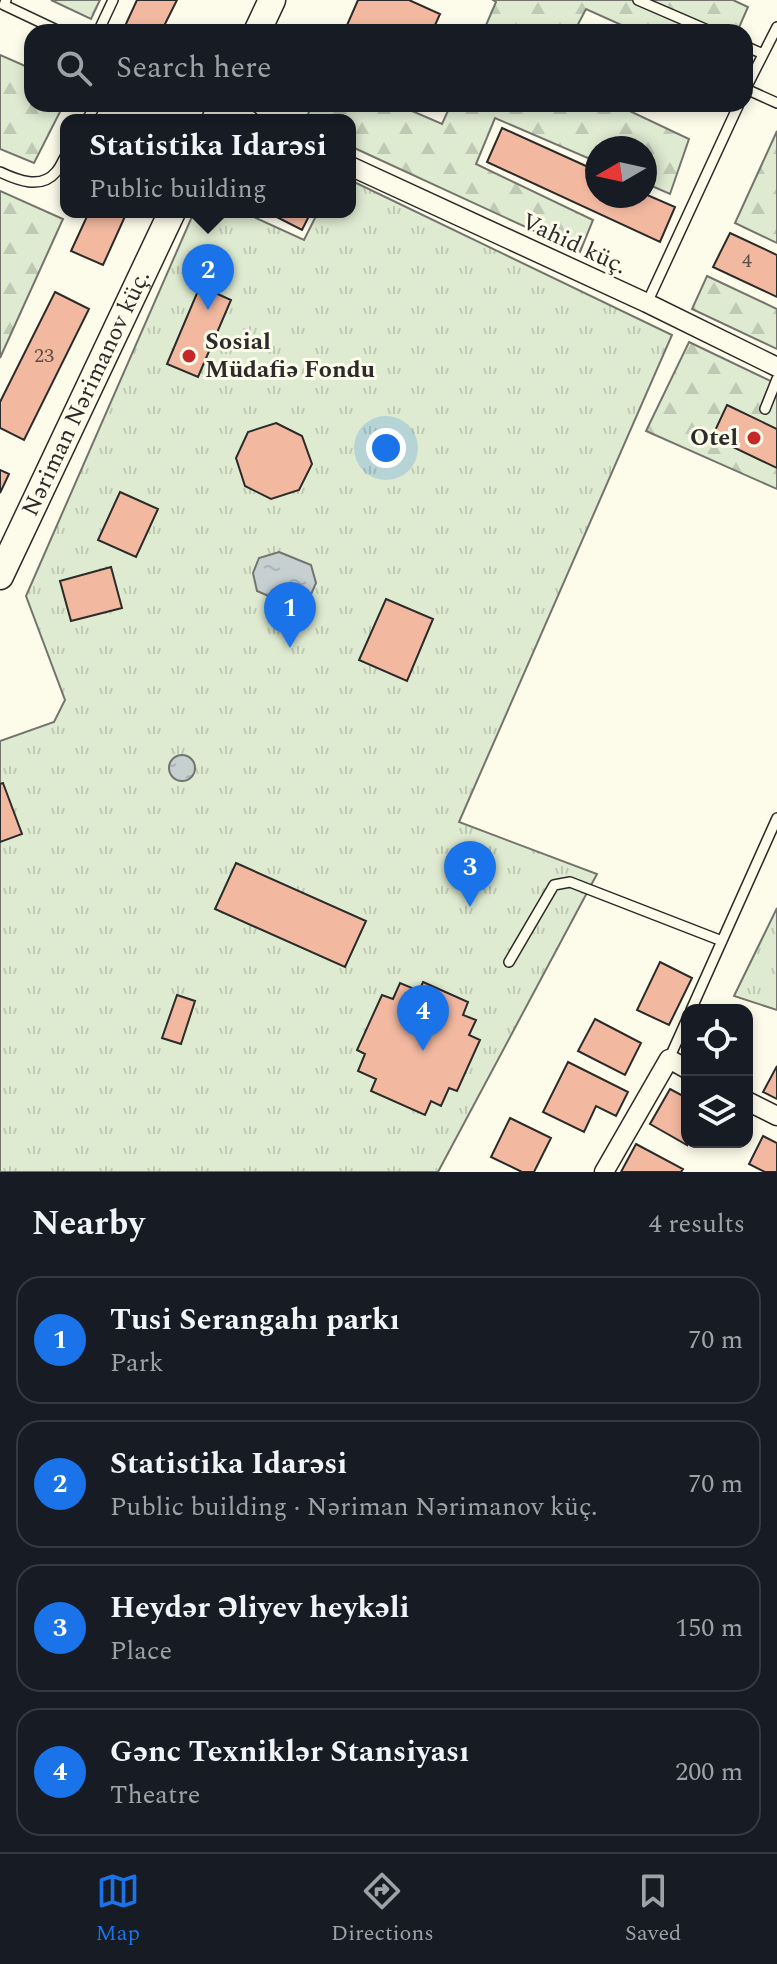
<!DOCTYPE html>
<meta charset="utf-8">
<style>
body{margin:0;font-family:Spectral,serif;background:#20242c;color:#f1f3f6}
.controls{position:absolute;right:24px;bottom:24px;display:grid;overflow:hidden;border-radius:16px;box-shadow:0 4px 12px #0003}
.controls button{width:72px;height:72px;display:grid;place-items:center;padding:0;border:0;border-bottom:2px solid #363941;background:#171b24;color:#f1f3f6;font:40px sans-serif}
.compass{position:absolute;left:585px;top:136px;width:72px;height:72px;border-radius:50%;background:#171b24;box-shadow:0 4px 12px #0003;rotate:261deg}
.you{position:absolute;left:386px;top:448px;width:28px;height:28px;margin:-20px;border:6px solid #fff;border-radius:50%;background:#1a73e8;box-shadow:0 0 0 12px #1a73e833}
.badge{display:grid;place-items:center;width:52px;height:52px;border-radius:50%;background:#1a73e8;color:#fff;font-size:26px;font-weight:700}
.pin{position:absolute;translate:-50% -66px;filter:drop-shadow(0 2px 4px #0008)}
.pin::after{content:'';position:absolute;top:42px;width:28px;height:24px;background:inherit;clip-path:polygon(0 0,100% 0,50% 100%)}
.popup{position:absolute;left:60px;top:114px;width:296px;height:104px;box-sizing:border-box;display:grid;place-content:center;border-radius:16px;background:#171b24;filter:drop-shadow(0 2px 6px #0005);font-size:26px;white-space:nowrap;color:#9ea1a6}
.popup b{font-size:30px;color:#f1f3f6}
.popup::after{content:'';position:absolute;left:50%;top:100%;margin-left:-16px;border:16px solid transparent;border-top-color:#171b24}
.list{margin:0;padding:0;list-style:none}
h2{display:flex;justify-content:space-between;align-items:center;height:104px;margin:0;padding:0 32px;font-size:34px}
h2 small{font-size:26px;font-weight:400;color:#9ea1a6}
.list li{display:grid;grid-template-columns:52px 1fr auto;gap:24px;align-items:center;box-sizing:border-box;height:128px;margin:0 16px 16px;padding:0 16px;border:2px solid #363941;border-radius:24px}
.list b{display:block;font-size:30px;white-space:nowrap}
.list p{margin:0;font-size:26px;white-space:nowrap;color:#9ea1a6}
.list em{font-size:26px;font-style:normal;color:#9ea1a6}
.icon{flex:none;width:44px;height:44px;fill:none;stroke:currentColor;stroke-width:2;stroke-linecap:round;stroke-linejoin:round}
.map{position:relative;flex:none;width:777px;height:1172px;overflow:hidden}
.search{position:absolute;background:#171b24;box-shadow:0 4px 12px #0003;left:24px;right:24px;top:24px;height:88px;display:flex;align-items:center;gap:20px;box-sizing:border-box;padding:0 28px;border-radius:24px;color:#9ea1a6;font-size:30px}
.sheet{height:680px;background:#171b24}
nav{display:flex;justify-content:space-around;align-items:center;box-sizing:border-box;height:112px;border-top:2px solid #363941;background:#171b24;font-size:22px;color:#9ea1a6}
nav a{display:grid;justify-items:center;gap:4px}
nav .on{color:#1a73e8}
.map>svg:first-child{display:block}
.forest{fill:url(#forest-firs);stroke:#74746e;stroke-width:2}
.park{fill:url(#park-tufts);stroke:#74746e;stroke-width:2}
.water{fill:url(#water-ripples);stroke:#74746e;stroke-width:2}
.building{fill:#f2b8a0;stroke:#2b2b2b;stroke-width:2}
.lines{fill:none;stroke-linecap:round;stroke-linejoin:round}
.lane-casing{stroke:#2b2b2b;stroke-width:12}
.street-casing{stroke:#2b2b2b;stroke-width:21}
.secondary-casing{stroke:#2b2b2b;stroke-width:29}
.lane{stroke:#fdfbea;stroke-width:9}
.street{stroke:#fdfbea;stroke-width:18}
.secondary{stroke:#fdfbea;stroke-width:26}
.poi-dot{fill:#c62828;stroke:#fdfbea;stroke-width:3}
.labels{text-anchor:middle;dominant-baseline:central;stroke-width:6;stroke-linejoin:round;paint-order:stroke}
.number-label{font-size:20px;fill:#5d4e48}
.street-label{font-size:24px;fill:#2b2b2b;stroke:#fdfbea}
.poi-label{font-size:24px;font-weight:bold;fill:#2b2b2b;stroke:#fdfbea;text-anchor:start}
</style>
<div class="map">
<svg width="777" height="1172" viewBox="0 0 777 1172">
<defs>
<pattern id="forest-firs" width="22" height="20" patternUnits="userSpaceOnUse" patternTransform="scale(2)"><rect width="22" height="20" fill="#deebd1"/><path d="M5 1l3.5 6h-7zM16 11l3.5 6h-7z" fill="#bfcab4"/></pattern>
<pattern id="park-tufts" width="24" height="20" patternUnits="userSpaceOnUse" patternTransform="scale(2)"><rect width="24" height="20" fill="#deebd1"/><path d="M3 7l-1-3M5 7V3M7 7l1-3M15 17l-1-3M17 17v-4M19 17l1-3" fill="none" stroke="#bfcab4"/></pattern>
<pattern id="water-ripples" width="26" height="14" patternUnits="userSpaceOnUse" patternTransform="scale(2)"><rect width="26" height="14" fill="#c7d0d0"/><path d="M2 4q2-2 4 0t4 0M15 11q2-2 4 0t4 0" fill="none" stroke="#abb3b3"/></pattern>
</defs>
<rect width="100%" height="100%" fill="#fdfbea"/>
<path class="forest" d="M 51,0 L 100,0 L 91,19 Z
M 493,0 L 733,0 L 748,7 L 737,32 L 637,32 L 586,9 L 574,32 L 483,32 L 496,2 Z
M 0,55 L 32,69 L 32,104 L 64,104 L 34,163 L 0,149 Z
M 313,104 L 396,104 L 442,124 L 451,104 L 615,104 L 689,139 L 670,194 L 645,183 L 645,148 L 597,148 L 597,162 L 495,118 L 476,164 L 593,220 L 580,252 L 350,146 L 350,120 L 305,120 Z
M 777,131 L 777,243 L 735,223 Z
M 0,191 L 63,219 L 0,358 Z
M 707,276 L 777,309 L 777,349 L 692,309 Z
M 689,342 L 777,384 L 777,489 L 646,431 Z"/>
<path class="park" d="M 350,180 L 672,335 L 459,822 L 597,874 L 438,1172 L 0,1172 L 0,741 L 54,722 L 65,700 L 26,596 L 194,212 L 243,212 L 304,240 L 318,212 L 350,212 Z
M 777,908 L 777,1010 L 734,996 Z"/>
<path class="water" d="M 279,552 L 311,565 L 316,583 L 309,599 L 291,606 L 257,591 L 253,573 L 259,558 Z
M169 768a13 13 0 1 1 26 0a13 13 0 1 1-26 0Z"/>
<path class="building" d="M 137,0 L 177,0 L 161,32 L 138,32 L 125,26 Z
M 358,0 L 409,0 L 440,14 L 432,32 L 344,32 Z
M 502,128 L 597,171 L 597,196 L 645,196 L 645,194 L 675,207 L 660,242 L 487,162 Z
M 89,212 L 127,212 L 103,265 L 71,251 Z
M 267,212 L 311,212 L 302,230 Z
M 730,233 L 777,255 L 777,297 L 713,267 Z
M 200,286 L 231,300 L 198,377 L 167,364 Z
M 55,292 L 89,309 L 24,440 L 0,428 L 0,402 Z
M 727,405 L 777,429 L 777,468 L 712,437 Z
M 276,423 L 302,436 L 312,464 L 299,490 L 271,499 L 245,486 L 236,458 L 248,432 Z
M 0,470 L 9,474 L 0,493 Z
M 120,492 L 158,509 L 136,557 L 98,540 Z
M 111,567 L 122,608 L 71,621 L 60,581 Z
M 386,599 L 433,619 L 407,681 L 359,660 Z
M 3,783 L 22,834 L 0,842 L 0,784 Z
M 236,863 L 366,921 L 345,967 L 215,909 Z
M 660,962 L 692,978 L 669,1025 L 637,1010 Z
M 423,982 L 468,1002 L 463,1015 L 476,1020 L 469,1035 L 480,1040 L 457,1091 L 449,1088 L 441,1106 L 431,1101 L 425,1115 L 371,1091 L 376,1079 L 358,1071 L 365,1054 L 357,1050 L 382,995 L 393,999 L 400,983 L 419,991 Z
M 177,995 L 195,1001 L 181,1044 L 162,1038 Z
M 595,1019 L 641,1043 L 625,1075 L 578,1051 Z
M 568,1062 L 628,1092 L 616,1116 L 596,1106 L 584,1132 L 543,1112 Z
M 777,1066 L 777,1099 L 763,1092 Z
M 670,1089 L 687,1098 L 687,1145 L 650,1124 Z
M 510,1118 L 551,1138 L 534,1172 L 522,1172 L 491,1157 Z
M 763,1136 L 777,1143 L 777,1172 L 765,1172 L 749,1164 Z
M 636,1144 L 683,1169 L 681,1172 L 621,1172 Z"/>
<g class="lines">
<g class="lane-casing">
<path id="lane" d="M 6,0 L 4,5 L 61,32
M 638,0 L 712,32
M 98,32 L 113,0
M 745,46 L 763,54
M 746,89 L 777,103
M 745,90 L 777,27
M 87,120 L 96,104
M 0,172 C 17,180 41,190 56,172 C 60,168 63,160 66,155
M 647,303 L 739,104
M 765,409 L 777,379
M 509,962 L 554,885 L 570,882 L 722,941
M 691,1010 L 777,818
M 669,1059 L 687,1019"/>
</g>
<g class="street-casing">
<path id="street" d="M 222,107 L 249,120
M 350,166 L 647,303 L 777,367
M 747,1101 L 777,1116
M 604,1172 L 669,1059 L 687,1069"/>
</g>
<g class="secondary-casing">
<g id="secondary">
<path d="M 257,32 L 272,0"/>
<path d="M 215,120 L 223,104"/>
<path id="s1" d="M 0,576 L 172,212"/>
</g>
</g>
<use href="#lane" class="lane"/>
<use href="#street" class="street"/>
<use href="#secondary" class="secondary"/>
</g>
<g class="poi-dot">
<circle cx="189" cy="356" r="8"/>
<circle cx="754" cy="438" r="8"/>
</g>
<g class="labels">
<g class="number-label">
<text x="747" y="261">4</text>
<text x="44" y="356">23</text>
</g>
<g class="street-label">
<text transform="translate(574 244) rotate(25)">Vahid küç.</text>
<text stroke="none"><textPath href="#s1" startOffset="202">Nəriman Nərimanov küç.</textPath></text>
</g>
<g class="poi-label">
<text x="205" y="342">Sosial<tspan x="205" dy="28">Müdafiə Fondu</tspan></text>
<text x="738" y="438" text-anchor="end">Otel</text>
</g>
</g>
</svg>
<div class="controls">
<button><svg class="icon" aria-label="locate" viewBox="0 0 24 24"><circle cx="12" cy="12" r="6"/><path d="M12 2v4M12 18v4M2 12h4M18 12h4"/></svg></button>
<button><svg class="icon" aria-label="layers" viewBox="0 0 24 24"><path d="M12 4l9 5-9 5-9-5zM3 14l9 5 9-5"/></svg></button>
</div>
<svg class="compass" viewBox="-18 -18 36 36"><path d="M0-13l5 13h-10z" fill="#e53935"/><path d="M0 13l5-13h-10z" fill="#9ea1a6"/></svg>
<div class="you"></div>
<div class="pin badge" style="left:290px;top:648px">1</div>
<div class="pin badge" style="left:208px;top:310px">2</div>
<div class="popup"><b>Statistika Idarəsi</b>Public building</div>
<div class="pin badge" style="left:470px;top:907px">3</div>
<div class="pin badge" style="left:423px;top:1051px">4</div>
<div class="search"><svg class="icon" aria-label="search" viewBox="0 0 24 24"><circle cx="10" cy="10" r="6"/><path d="M15 15l6 6"/></svg>Search here</div>
</div>
<section class="sheet">
<h2>Nearby<small>4 results</small></h2>
<ul class="list">
<li><span class="badge">1</span><div><b>Tusi Serangahı parkı</b><p>Park</p></div><em>70 m</em></li>
<li><span class="badge">2</span><div><b>Statistika Idarəsi</b><p>Public building · Nəriman Nərimanov küç.</p></div><em>70 m</em></li>
<li><span class="badge">3</span><div><b>Heydər Əliyev heykəli</b><p>Place</p></div><em>150 m</em></li>
<li><span class="badge">4</span><div><b>Gənc Texniklər Stansiyası</b><p>Theatre</p></div><em>200 m</em></li>
</ul>
</section>
<nav>
<a class="on"><svg class="icon" aria-label="map" viewBox="0 0 24 24"><path d="M3 6l6-2 6 2 6-2v14l-6 2-6-2-6 2zM9 4v14M15 6v14"/></svg>Map</a>
<a><svg class="icon" aria-label="directions" viewBox="0 0 24 24"><path d="M12 3l9 9-9 9-9-9zM9 14v-3h6M13 9l2 2-2 2"/></svg>Directions</a>
<a><svg class="icon" aria-label="saved" viewBox="0 0 24 24"><path d="M7 4h10v16l-5-4-5 4z"/></svg>Saved</a>
</nav>
